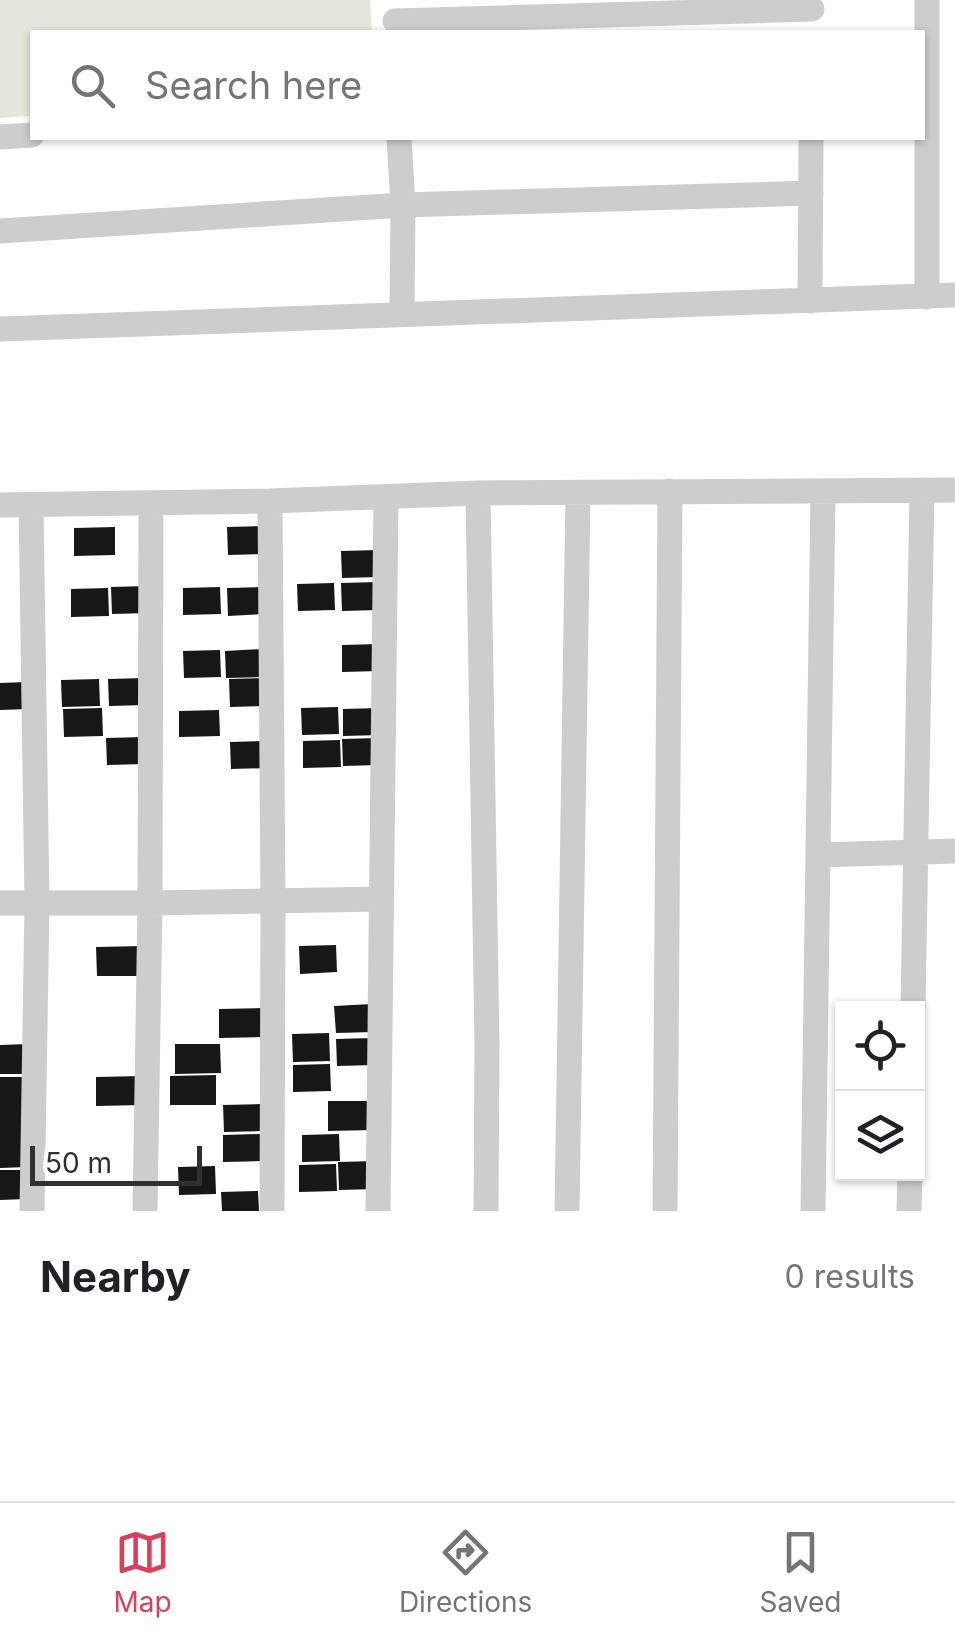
<!DOCTYPE html>
<style>
body{margin:0;font-family:Inter,sans-serif;background:#f6f6f6;color:#202124}
.controls{position:absolute;right:30px;bottom:30px;display:grid;overflow:hidden;border-radius:0px;box-shadow:0 2px 8px #0004}
.controls button{width:90px;height:90px;display:grid;place-items:center;padding:0;border:0;border-bottom:2px solid #e0e0e0;background:#fff;color:#202124;font:50px sans-serif}
.scale{position:absolute;left:30px;bottom:25px;width:172px;box-sizing:border-box;padding-left:10px;border:5px solid #303030;border-top:0;font-size:28px;line-height:35px;white-space:nowrap;color:#303030;-webkit-text-stroke:8px #fff;paint-order:stroke}
.list{margin:0;padding:0;list-style:none}
h2{display:flex;justify-content:space-between;align-items:center;height:130px;margin:0;padding:0 40px;font-size:42px}
h2 small{font-size:32px;font-weight:400;color:#757577}
.icon{flex:none;width:55px;height:55px;fill:none;stroke:currentColor;stroke-width:2;stroke-linecap:round;stroke-linejoin:round}
.map{position:relative;flex:none;width:955px;height:1211px;overflow:hidden}
.search{position:absolute;background:#fff;box-shadow:0 2px 8px #0004;left:30px;right:30px;top:30px;height:110px;display:flex;align-items:center;gap:25px;box-sizing:border-box;padding:0 35px;border-radius:0px;color:#757577;font-size:38px}
.sheet{height:290px;background:#fff}
nav{display:flex;justify-content:space-around;align-items:center;box-sizing:border-box;height:140px;border-top:2px solid #e0e0e0;background:#fff;font-size:28px;color:#757577}
nav a{display:grid;justify-items:center;gap:5px}
nav .on{color:#d7415b}
.map>svg:first-child{display:block}
.green{fill:#e4e8dc}
.building{fill:#171717}
.lines{fill:none;stroke-linecap:round;stroke-linejoin:round}
.street{stroke:#cdcdcd;stroke-width:25}
</style>
<div class="map">
<svg width="955" height="1211" viewBox="0 0 955 1211">
<rect width="100%" height="100%" fill="#fff"/>
<path class="green" d="M 0,0 L 370,0 L 372,32 L 32,32 L 32,116 L 0,118 Z"/>
<path class="building" d="M 264,526 L 265,554 L 228,555 L 227,527 Z
M 115,527 L 115,555 L 74,556 L 74,528 Z
M 379,550 L 379,577 L 342,578 L 341,551 Z
M 378,582 L 379,610 L 342,611 L 341,583 Z
M 334,583 L 335,610 L 298,611 L 297,584 Z
M 148,586 L 149,613 L 112,614 L 111,587 Z
M 220,587 L 221,614 L 183,615 L 183,588 Z
M 264,587 L 265,614 L 228,616 L 227,588 Z
M 108,588 L 109,616 L 71,617 L 71,589 Z
M 379,644 L 380,671 L 342,672 L 342,645 Z
M 263,649 L 263,677 L 226,678 L 225,651 Z
M 220,650 L 221,677 L 184,678 L 183,651 Z
M 145,678 L 146,705 L 109,706 L 108,679 Z
M 266,678 L 267,706 L 230,707 L 229,679 Z
M 99,679 L 100,706 L 62,707 L 61,680 Z
M 27,682 L 28,709 L 0,710 L 0,683 Z
M 338,707 L 339,734 L 302,735 L 301,708 Z
M 102,708 L 103,736 L 64,737 L 63,709 Z
M 380,708 L 381,735 L 343,736 L 343,709 Z
M 219,710 L 220,736 L 179,737 L 179,711 Z
M 143,737 L 144,764 L 107,765 L 106,738 Z
M 379,738 L 380,765 L 343,766 L 342,739 Z
M 340,740 L 341,767 L 303,768 L 303,741 Z
M 268,741 L 268,768 L 231,769 L 230,742 Z
M 336,945 L 337,972 L 300,974 L 299,946 Z
M 142,946 L 143,976 L 97,976 L 96,947 Z
M 372,1004 L 373,1032 L 336,1033 L 334,1006 Z
M 265,1008 L 265,1037 L 219,1038 L 219,1009 Z
M 329,1033 L 330,1061 L 293,1062 L 292,1034 Z
M 373,1038 L 374,1065 L 337,1066 L 336,1039 Z
M 28,1044 L 28,1074 L 0,1074 L 0,1045 Z
M 175,1044 L 220,1044 L 221,1073 L 175,1074 Z
M 330,1064 L 331,1091 L 293,1092 L 293,1065 Z
M 216,1075 L 216,1105 L 170,1105 L 170,1076 Z
M 142,1076 L 142,1105 L 96,1106 L 96,1077 Z
M 0,1077 L 30,1077 L 28,1167 L 0,1168 Z
M 328,1101 L 374,1101 L 374,1130 L 328,1131 Z
M 261,1104 L 262,1131 L 224,1132 L 223,1105 Z
M 260,1134 L 261,1161 L 223,1162 L 223,1135 Z
M 339,1134 L 340,1161 L 302,1162 L 302,1135 Z
M 376,1161 L 376,1189 L 339,1190 L 338,1162 Z
M 336,1164 L 337,1191 L 299,1192 L 299,1165 Z
M 215,1166 L 216,1194 L 179,1195 L 178,1167 Z
M 0,1170 L 25,1170 L 26,1199 L 0,1200 Z
M 258,1191 L 259,1211 L 222,1211 L 221,1192 Z"/>
<g class="lines">
<path class="street" d="M 927,0 L 927,297
M 395,21 L 812,9
M 0,137 L 32,135
M 399,138 L 403,205 L 402,314
M 0,231 L 403,205 L 811,193
M 810,301 L 811,138
M 0,329 L 955,295
M 478,493 L 487,1045 L 486,1211
M 270,501 L 273,900 L 272,1211
M 0,505 L 270,501 L 478,493 L 955,490
M 31,505 L 37,903 L 32,1211
M 818,855 L 955,851
M 0,903 L 150,903 L 381,899
M 913,1008 L 922,490
M 145,1211 L 150,903 L 151,503
M 378,1211 L 386,497
M 567,1211 L 578,493
M 665,1211 L 670,491
M 813,1211 L 823,492
M 909,1211 L 910,1174"/>
</g>
</svg>
<div class="controls">
<button><svg class="icon" aria-label="locate" viewBox="0 0 24 24"><circle cx="12" cy="12" r="6"/><path d="M12 2v4M12 18v4M2 12h4M18 12h4"/></svg></button>
<button><svg class="icon" aria-label="layers" viewBox="0 0 24 24"><path d="M12 4l9 5-9 5-9-5zM3 14l9 5 9-5"/></svg></button>
</div>
<div class="scale">50 m</div>
<div class="search"><svg class="icon" aria-label="search" viewBox="0 0 24 24"><circle cx="10" cy="10" r="6"/><path d="M15 15l6 6"/></svg>Search here</div>
</div>
<section class="sheet">
<h2>Nearby<small>0 results</small></h2>
<ul class="list">
</ul>
</section>
<nav>
<a class="on"><svg class="icon" aria-label="map" viewBox="0 0 24 24"><path d="M3 6l6-2 6 2 6-2v14l-6 2-6-2-6 2zM9 4v14M15 6v14"/></svg>Map</a>
<a><svg class="icon" aria-label="directions" viewBox="0 0 24 24"><path d="M12 3l9 9-9 9-9-9zM9 14v-3h6M13 9l2 2-2 2"/></svg>Directions</a>
<a><svg class="icon" aria-label="saved" viewBox="0 0 24 24"><path d="M7 4h10v16l-5-4-5 4z"/></svg>Saved</a>
</nav>
